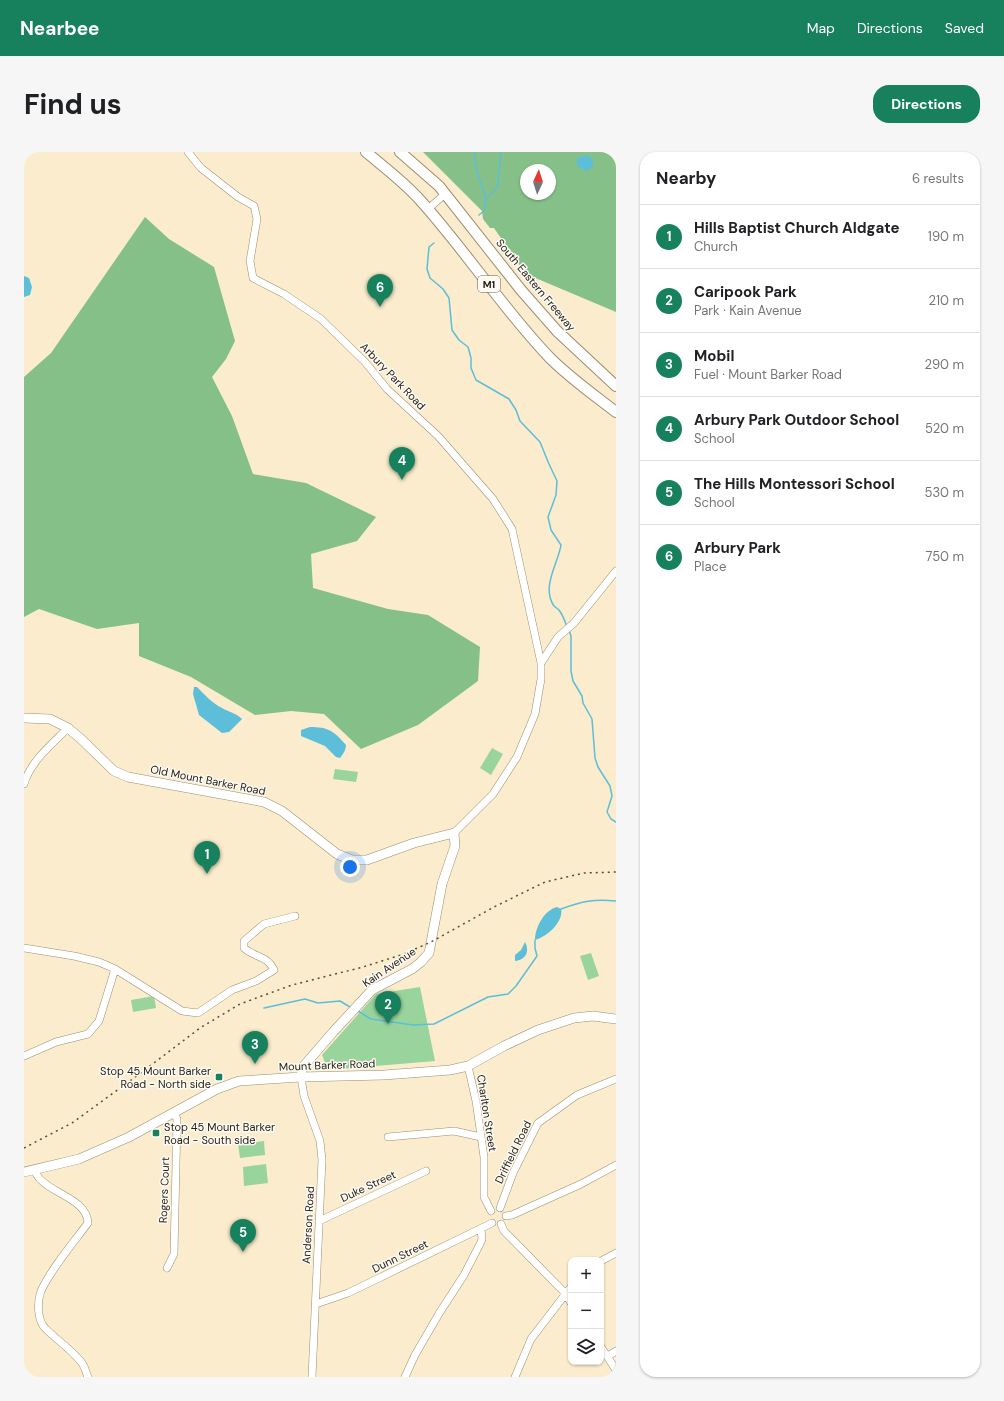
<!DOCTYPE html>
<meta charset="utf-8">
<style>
body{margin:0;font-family:"DM Sans",sans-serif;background:#f6f6f6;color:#202124}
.controls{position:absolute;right:12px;bottom:12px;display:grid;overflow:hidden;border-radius:8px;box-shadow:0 1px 3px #0004}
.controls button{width:36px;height:36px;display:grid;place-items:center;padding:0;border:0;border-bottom:1px solid #e0e0e0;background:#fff;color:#202124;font:20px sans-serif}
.compass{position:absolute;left:496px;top:12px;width:36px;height:36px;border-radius:50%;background:#fff;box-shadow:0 1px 3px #0004;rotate:4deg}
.you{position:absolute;left:326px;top:715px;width:14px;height:14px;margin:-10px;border:3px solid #fff;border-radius:50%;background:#1a73e8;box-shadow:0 0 0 6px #1a73e833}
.badge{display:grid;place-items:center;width:26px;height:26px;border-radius:50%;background:#17815d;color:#fff;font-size:13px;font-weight:700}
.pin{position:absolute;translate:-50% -33px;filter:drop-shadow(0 1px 2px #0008)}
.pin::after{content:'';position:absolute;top:21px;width:14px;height:12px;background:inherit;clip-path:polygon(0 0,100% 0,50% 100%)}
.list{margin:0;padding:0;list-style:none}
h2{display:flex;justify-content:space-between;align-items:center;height:52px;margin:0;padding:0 16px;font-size:17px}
h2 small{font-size:13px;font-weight:400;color:#757577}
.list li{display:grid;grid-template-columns:26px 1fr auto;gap:12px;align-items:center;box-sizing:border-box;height:64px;padding:0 16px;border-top:1px solid #e0e0e0}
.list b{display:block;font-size:15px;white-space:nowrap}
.list p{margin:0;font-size:13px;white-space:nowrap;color:#757577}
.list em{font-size:13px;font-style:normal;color:#757577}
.icon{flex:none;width:22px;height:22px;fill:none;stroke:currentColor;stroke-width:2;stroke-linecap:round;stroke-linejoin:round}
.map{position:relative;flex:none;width:592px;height:1225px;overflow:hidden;border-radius:16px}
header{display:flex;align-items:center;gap:24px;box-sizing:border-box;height:56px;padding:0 20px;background:#17815d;color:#fff}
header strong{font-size:19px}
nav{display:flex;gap:22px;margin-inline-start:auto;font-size:14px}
.intro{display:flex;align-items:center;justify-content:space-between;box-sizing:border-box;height:96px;padding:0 24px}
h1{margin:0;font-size:28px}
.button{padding:10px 18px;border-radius:16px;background:#17815d;color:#fff;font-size:14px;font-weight:700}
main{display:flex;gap:24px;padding:0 24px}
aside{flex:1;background:#fff;border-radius:16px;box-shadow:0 1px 3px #0004}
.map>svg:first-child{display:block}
.green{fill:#9ad49d}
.forest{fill:#85c088;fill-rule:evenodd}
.water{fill:#5cbed9}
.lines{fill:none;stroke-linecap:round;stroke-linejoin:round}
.stream{stroke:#5cbed9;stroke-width:1.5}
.minor-casing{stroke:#9c8f72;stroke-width:8}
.major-casing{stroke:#9c8f72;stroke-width:10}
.highway-casing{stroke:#9c8f72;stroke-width:12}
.minor{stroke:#fff;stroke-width:7}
.major{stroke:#fff;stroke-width:9}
.highway{stroke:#fff;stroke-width:10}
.rail{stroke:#544d3d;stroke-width:1.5;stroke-dasharray:2 4;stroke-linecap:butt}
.poi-dot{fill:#17815d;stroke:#fdfaf4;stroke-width:1.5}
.labels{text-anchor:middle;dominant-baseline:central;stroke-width:3;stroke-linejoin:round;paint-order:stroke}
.shield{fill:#fdfaf4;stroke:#666259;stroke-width:1}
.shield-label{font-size:10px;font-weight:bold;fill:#262116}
.street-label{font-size:11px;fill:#262116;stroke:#fdfaf4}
.poi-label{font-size:11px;fill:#262116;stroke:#fdfaf4;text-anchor:end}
</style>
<header>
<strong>Nearbee</strong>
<nav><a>Map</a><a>Directions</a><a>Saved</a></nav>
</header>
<div class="intro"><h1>Find us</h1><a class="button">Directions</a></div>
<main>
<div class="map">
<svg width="592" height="1225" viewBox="0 0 592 1225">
<rect width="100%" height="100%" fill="#faeccc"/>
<path class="green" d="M 468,596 L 479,602 L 467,623 L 456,616 Z
M 311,617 L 334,620 L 332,630 L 309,627 Z
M 567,801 L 575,824 L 564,828 L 556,804 Z
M 396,835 L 411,909 L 304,918 L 298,903 L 352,842 Z
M 130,844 L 132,856 L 109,860 L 107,848 Z
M 240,989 L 241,1003 L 216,1006 L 214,992 Z
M 242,1012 L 244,1031 L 220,1034 L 219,1015 Z"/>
<path class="forest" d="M 399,0 L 592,0 L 592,160 L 502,122 L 499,124 L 495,120 L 498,117 L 470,76 L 466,76 L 459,67 L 458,59 ZM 502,18 L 526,18 L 526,42 L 502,42 Z
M 121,65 L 145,87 L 190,115 L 211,189 L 202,207 L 188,225 L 208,264 L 229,322 L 282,331 L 352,365 L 333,389 L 287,402 L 289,436 L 364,457 L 404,463 L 456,495 L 454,529 L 394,573 L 337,597 L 300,562 L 267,559 L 231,563 L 167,525 L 115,504 L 115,471 L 73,477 L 15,457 L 0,465 L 0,225 L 27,201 Z"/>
<path class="water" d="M 563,3 L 569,8 L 569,14 L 563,19 L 553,14 L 553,6 Z
M 0,124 L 5,126 L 8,135 L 6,143 L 0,145 Z
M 170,535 L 173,535 C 181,543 188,551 198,556 C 205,560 212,561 218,567 L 205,580 L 198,581 L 175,563 L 169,542 Z
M 286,575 C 304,575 310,579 322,593 C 322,598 319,602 316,606 L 312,605 L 301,594 L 277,584 L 277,578 Z
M 533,755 L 537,757 C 540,770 523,785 511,788 C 511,776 520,758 533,755 Z
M 501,790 C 506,799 502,808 491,809 L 491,803 L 497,798 Z"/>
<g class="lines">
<path class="stream" d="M 451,0 C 450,16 456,27 460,41 C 462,46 461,53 461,58 L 455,63
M 462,47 L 473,36 L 477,0
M 410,91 L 405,95 L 403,117 L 406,126 L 419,137 L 425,146 L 428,178 L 435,188 L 444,195 L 447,206 L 447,216 L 452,228 L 485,247 L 492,258 L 496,269 L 516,290 L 525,312 L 533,329 L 532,343 L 524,365 L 527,378 L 537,393 C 534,412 517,435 530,454 C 531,455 534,457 535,458 C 538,462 541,469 543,475
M 545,478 L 547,484 L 547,519 L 549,529 L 558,544 L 559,551 L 568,567 L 571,606 L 574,615 L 586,634 L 588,644 L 583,660 L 587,667 L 592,670
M 537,757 C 559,749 569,747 592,749
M 240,856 L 281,847 L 294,851 L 316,849 L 326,855
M 334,859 L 347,867 L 389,873 L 410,872 L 464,845 L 484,842 L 492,834 L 513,804 L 511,796 L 511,788"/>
<g class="minor-casing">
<path id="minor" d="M 164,0 L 177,16 L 214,45 L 230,54 L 233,67 L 226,109 L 229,126 L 260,142 L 297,167 L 341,210 L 363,237 L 414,284 L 469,347 L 488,377 L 517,511
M 404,57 L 421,42
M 0,632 C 6,610 28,592 44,576
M 430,681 L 469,642 L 493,605 L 511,562 L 517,527 L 517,511 L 534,485 L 550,471 L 592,419
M 0,796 L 50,804 L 75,810 L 91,817 L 158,859 L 174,861 L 208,838 L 232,829 L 250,818 C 243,803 231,806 220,796 L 220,789 L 240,772 L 271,764
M 0,904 L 32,890 L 64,882 L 75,869 L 91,817
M 444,914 L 452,949 L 460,1005 L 460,1045 L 467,1059
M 277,925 L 280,944 L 296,989 L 298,1008 L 288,1225
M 364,985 L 430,979 L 457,985
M 10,1018 C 12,1021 14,1026 17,1028 C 30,1042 63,1048 64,1071 C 49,1091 27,1117 17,1139 C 13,1150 13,1169 22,1177 C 33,1188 48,1198 58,1211 C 61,1215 62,1221 64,1225
M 476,1056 L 489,1021 L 514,971 L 553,943 L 592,927
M 482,1064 L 488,1063 L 557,1032 L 592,1013
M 295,1069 L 402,1019
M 477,1072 L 480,1079 L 541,1141 L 547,1151
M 577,1109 L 592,1101
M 143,1116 L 150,1102 L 153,967 L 150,961
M 292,1152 L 324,1141 L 355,1126 L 468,1071
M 577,1195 L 592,1218
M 584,1204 L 592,1199
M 381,1225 L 391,1203 L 416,1160 L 440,1123 L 457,1090 L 458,1087 L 457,1077
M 491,1225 L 507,1187 L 547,1135"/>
</g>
<g class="major-casing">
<path id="major" d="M 0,566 L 26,567 L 44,576 L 56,586 L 90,619 L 104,625 L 240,650 L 258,659 L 313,702 L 328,708 L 343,708 L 390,691 L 430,681 L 431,694 L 418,732 L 405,801 L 397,810 L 388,817 L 348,838 L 310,879 L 278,916 L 277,925
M 0,1020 L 55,1007 L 105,985 L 193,937 L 215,929 L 277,925 L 360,923 L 426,918 L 444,914 L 480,894 L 514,878 L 550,866 L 569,864 L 592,867"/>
</g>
<g class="highway-casing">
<path id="highway" d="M 342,0 C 360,15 380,30 396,48 C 442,99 479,157 526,206 C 546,226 570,243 592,260
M 376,0 L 415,34 L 497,138 L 533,179 L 592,234"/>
</g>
<use href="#minor" class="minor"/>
<use href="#major" class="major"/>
<use href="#highway" class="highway"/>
<path class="rail" d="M 0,996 L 48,971 L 110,926 L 176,876 L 216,852 L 268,833 L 339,815 L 380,802 L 407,790 L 470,755 L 521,730 L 560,721 L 592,720"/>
</g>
<g class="poi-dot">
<rect x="191" y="921" width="8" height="8" rx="2"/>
<rect x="128" y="977" width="8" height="8" rx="2"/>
</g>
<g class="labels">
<rect class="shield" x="454" y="124" width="22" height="16" rx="3"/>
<g class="shield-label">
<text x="465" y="132">M1</text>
</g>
<g class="street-label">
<text transform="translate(512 133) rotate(50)">South Eastern Freeway</text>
<text transform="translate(369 224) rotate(46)">Arbury Park Road</text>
<text transform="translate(184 628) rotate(11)">Old Mount Barker Road</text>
<text transform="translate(365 815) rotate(-34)">Kain Avenue</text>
<text transform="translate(303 913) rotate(-2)">Mount Barker Road</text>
<text transform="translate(463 961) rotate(81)">Charlton Street</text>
<text transform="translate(489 1000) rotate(-64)">Driffield Road</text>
<text transform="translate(344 1034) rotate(-25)">Duke Street</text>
<text transform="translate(140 1038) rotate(-88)">Rogers Court</text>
<text transform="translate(284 1073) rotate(-87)">Anderson Road</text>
<text transform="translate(376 1104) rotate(-26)">Dunn Street</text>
</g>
<g class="poi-label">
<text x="187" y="919">Stop 45 Mount Barker<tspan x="187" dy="13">Road - North side</tspan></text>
<text x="140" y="975" text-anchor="start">Stop 45 Mount Barker<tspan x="140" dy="13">Road - South side</tspan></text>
</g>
</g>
</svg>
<div class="controls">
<button>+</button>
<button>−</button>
<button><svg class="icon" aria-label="layers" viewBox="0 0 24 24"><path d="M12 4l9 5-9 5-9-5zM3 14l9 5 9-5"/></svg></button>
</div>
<svg class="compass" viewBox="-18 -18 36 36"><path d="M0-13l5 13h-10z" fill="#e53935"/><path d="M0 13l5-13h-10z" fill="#757577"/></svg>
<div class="you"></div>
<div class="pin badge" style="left:183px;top:722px">1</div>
<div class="pin badge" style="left:364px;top:872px">2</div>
<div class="pin badge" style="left:231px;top:912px">3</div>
<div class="pin badge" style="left:378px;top:328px">4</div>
<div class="pin badge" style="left:219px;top:1100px">5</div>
<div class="pin badge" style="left:356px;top:155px">6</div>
</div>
<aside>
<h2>Nearby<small>6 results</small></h2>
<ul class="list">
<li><span class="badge">1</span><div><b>Hills Baptist Church Aldgate</b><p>Church</p></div><em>190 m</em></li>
<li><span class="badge">2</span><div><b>Caripook Park</b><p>Park · Kain Avenue</p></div><em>210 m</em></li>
<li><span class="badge">3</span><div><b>Mobil</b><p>Fuel · Mount Barker Road</p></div><em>290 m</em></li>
<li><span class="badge">4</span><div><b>Arbury Park Outdoor School</b><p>School</p></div><em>520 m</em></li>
<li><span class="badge">5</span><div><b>The Hills Montessori School</b><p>School</p></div><em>530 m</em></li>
<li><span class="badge">6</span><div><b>Arbury Park</b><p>Place</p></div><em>750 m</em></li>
</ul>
</aside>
</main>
